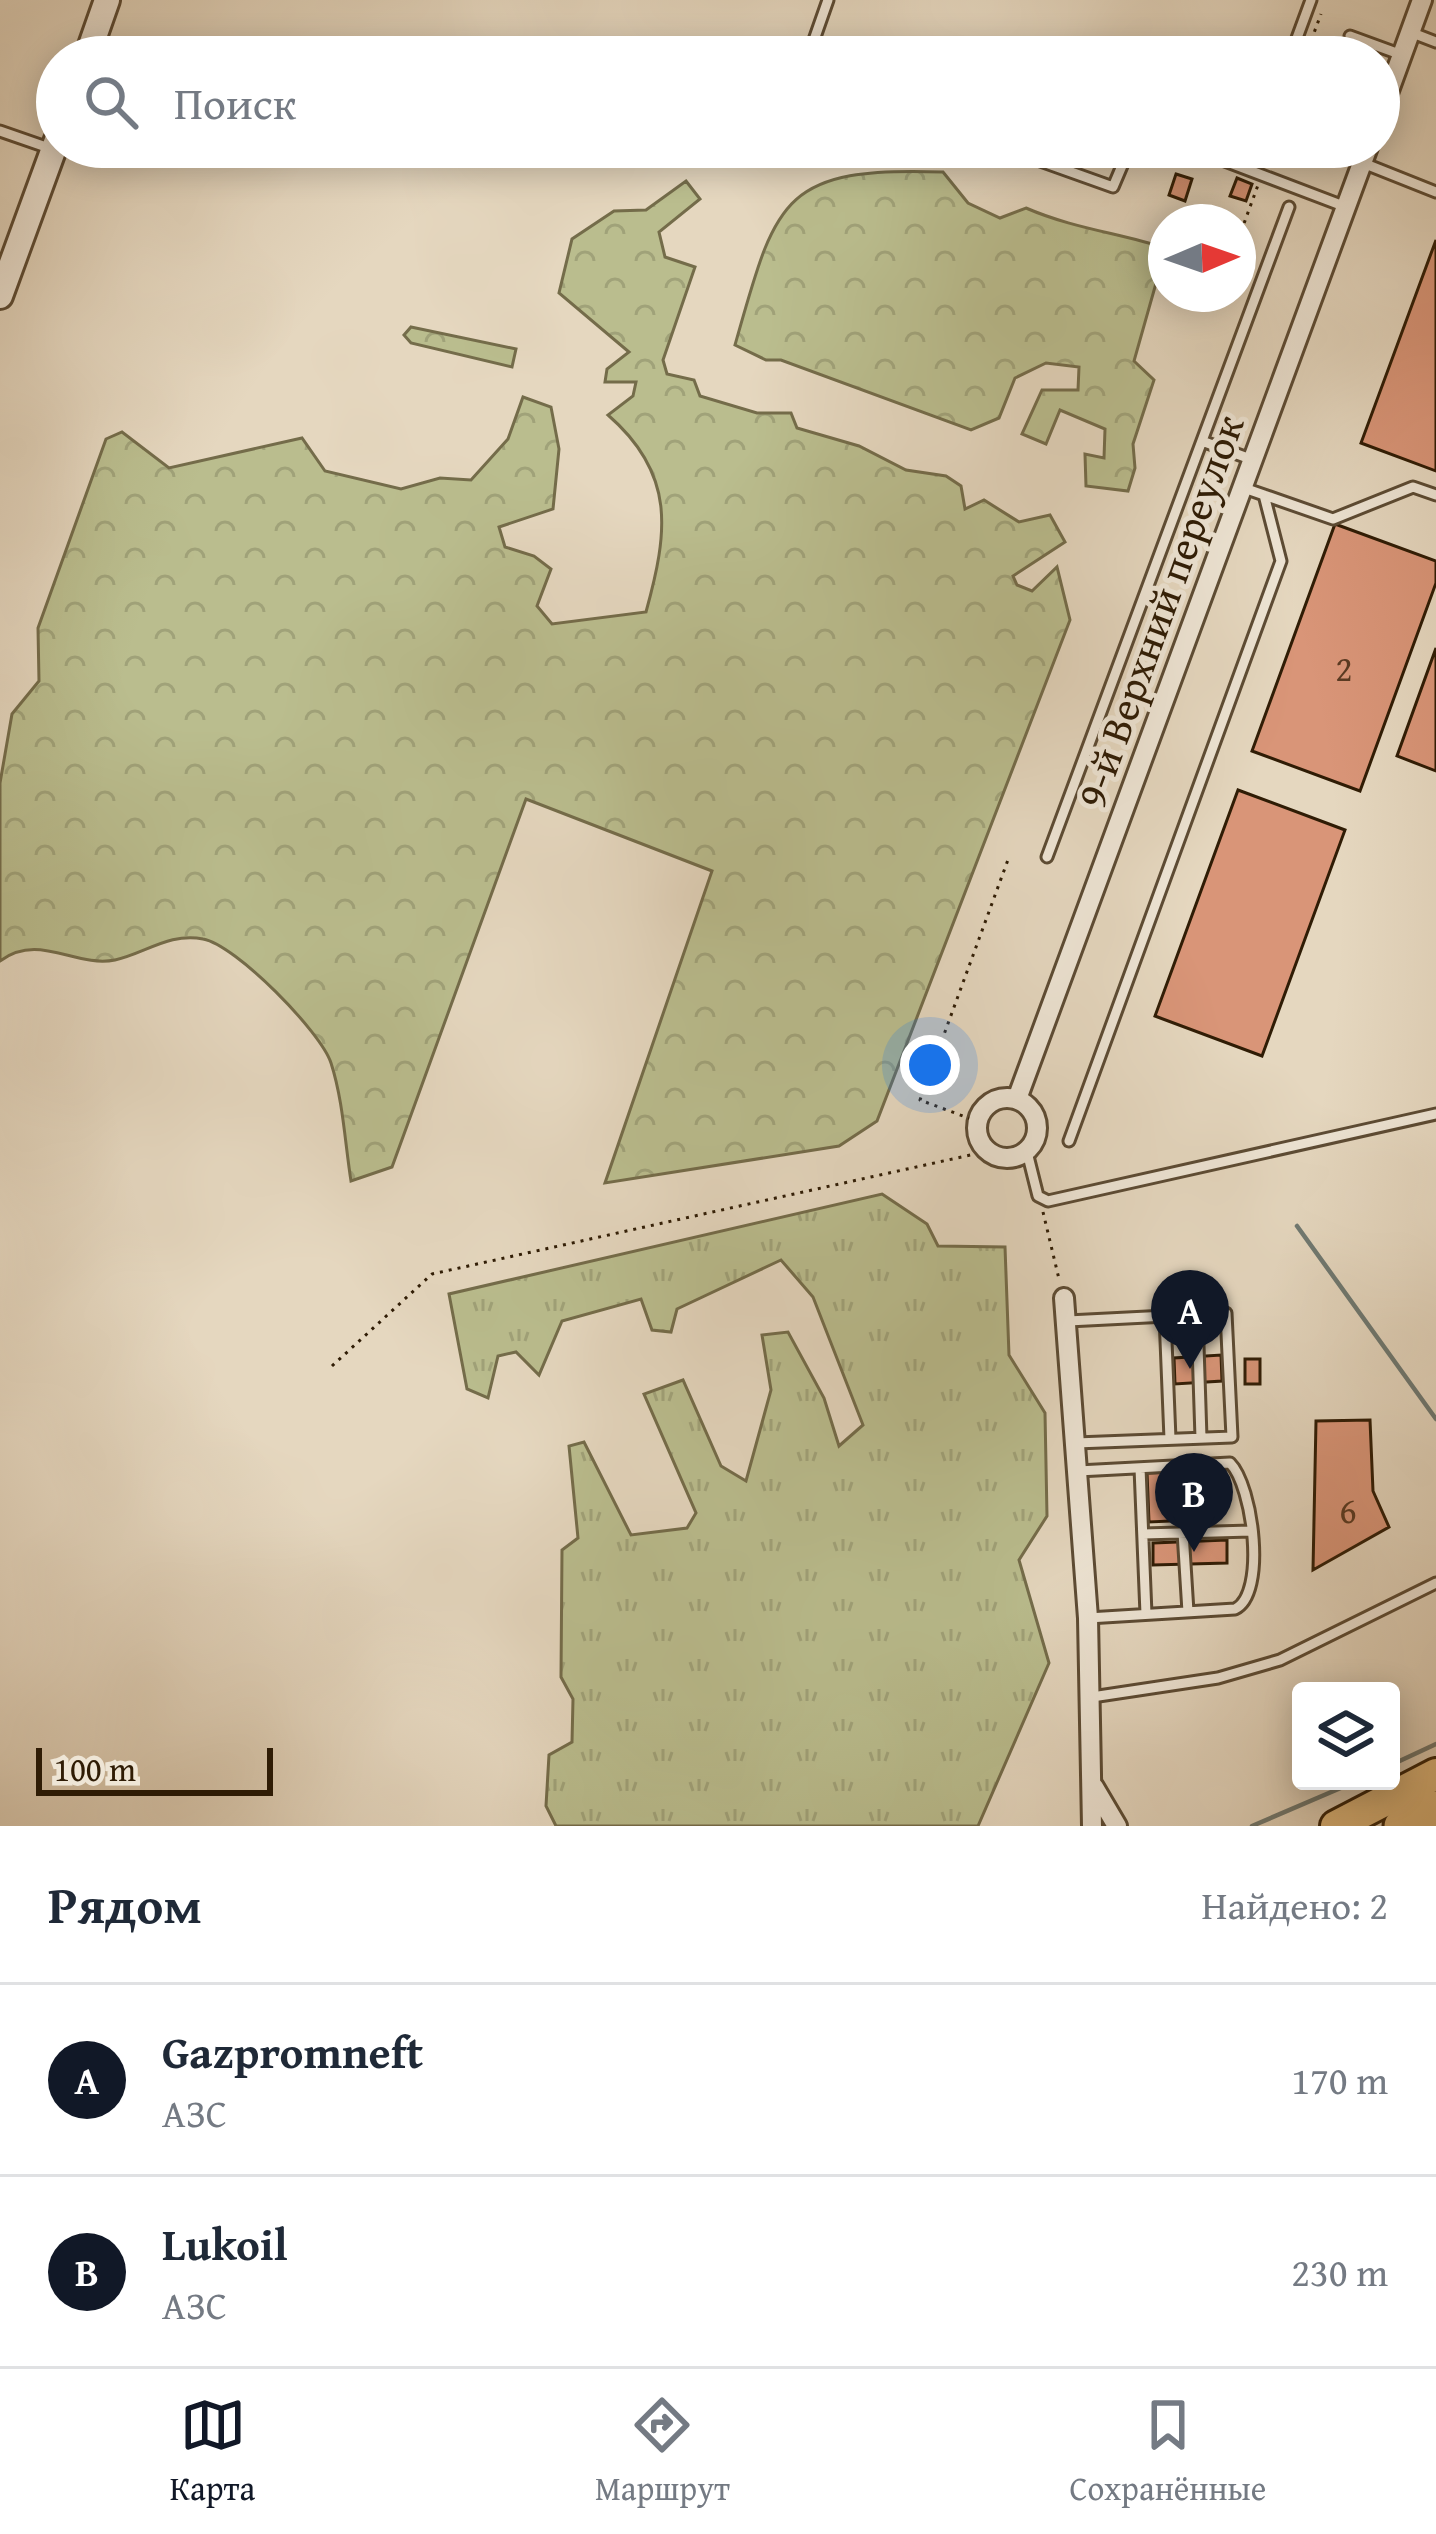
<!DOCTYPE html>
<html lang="ru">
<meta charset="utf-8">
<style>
body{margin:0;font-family:"Gentium Book Plus",serif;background:#f6f6f7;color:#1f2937}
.controls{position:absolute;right:36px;bottom:36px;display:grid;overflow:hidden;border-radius:12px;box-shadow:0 6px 30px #0003}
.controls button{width:108px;height:108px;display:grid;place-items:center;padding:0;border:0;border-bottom:3px solid #e0e1e3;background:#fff;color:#1f2937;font:60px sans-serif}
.compass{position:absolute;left:1148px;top:204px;width:108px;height:108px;border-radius:50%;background:#fff;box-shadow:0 6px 30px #0003;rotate:88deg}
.scale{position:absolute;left:36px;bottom:30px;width:237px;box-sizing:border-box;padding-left:12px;border:6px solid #2f1c05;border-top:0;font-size:33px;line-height:42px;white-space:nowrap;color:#2f1c05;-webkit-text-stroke:9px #eee5d5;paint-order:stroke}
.you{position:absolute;left:930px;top:1065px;width:42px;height:42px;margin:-30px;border:9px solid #fff;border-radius:50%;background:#1a73e8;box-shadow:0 0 0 18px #1a73e833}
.badge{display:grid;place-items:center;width:78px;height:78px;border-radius:50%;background:#111827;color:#fff;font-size:39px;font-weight:700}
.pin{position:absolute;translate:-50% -99px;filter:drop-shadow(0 3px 6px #0008)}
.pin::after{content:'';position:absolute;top:63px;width:42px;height:36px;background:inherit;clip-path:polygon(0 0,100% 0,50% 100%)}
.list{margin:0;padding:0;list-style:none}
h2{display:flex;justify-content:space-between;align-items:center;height:156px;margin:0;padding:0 48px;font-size:51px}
h2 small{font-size:39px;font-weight:400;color:#747a83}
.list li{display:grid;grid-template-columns:78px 1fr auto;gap:36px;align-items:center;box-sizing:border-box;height:192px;padding:0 48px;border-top:3px solid #e0e1e3}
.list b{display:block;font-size:45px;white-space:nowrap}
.list p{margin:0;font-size:39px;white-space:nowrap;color:#747a83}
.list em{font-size:39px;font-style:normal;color:#747a83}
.icon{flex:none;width:66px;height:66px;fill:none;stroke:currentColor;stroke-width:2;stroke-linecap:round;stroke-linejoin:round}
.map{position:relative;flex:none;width:1436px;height:1826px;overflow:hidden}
.search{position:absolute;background:#fff;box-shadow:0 6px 30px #0003;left:36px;right:36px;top:36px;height:132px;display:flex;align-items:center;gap:30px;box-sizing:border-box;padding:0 42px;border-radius:66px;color:#747a83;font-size:45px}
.sheet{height:540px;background:#fff}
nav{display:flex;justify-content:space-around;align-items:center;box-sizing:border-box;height:168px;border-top:3px solid #e0e1e3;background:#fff;font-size:33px;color:#747a83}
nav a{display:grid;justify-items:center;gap:6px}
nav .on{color:#111827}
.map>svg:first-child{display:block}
.grass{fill:url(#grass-tufts);stroke:#746c4a;stroke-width:3}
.forest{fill:url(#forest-crowns);stroke:#746c4a;stroke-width:3}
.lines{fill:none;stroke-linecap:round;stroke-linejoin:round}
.stream{stroke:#6f7972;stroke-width:4.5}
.building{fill:#d99578;stroke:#2f1c05;stroke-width:3}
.service-casing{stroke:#5c4b34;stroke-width:15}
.minor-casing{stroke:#5c4b34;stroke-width:24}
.tertiary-casing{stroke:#5c4b34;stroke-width:30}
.primary-casing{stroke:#2f1c05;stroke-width:36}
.motorway-casing{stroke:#2f1c05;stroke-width:39}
.path{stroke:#2f1c05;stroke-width:3;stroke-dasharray:3 6;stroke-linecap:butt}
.service{stroke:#eee5d5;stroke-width:9}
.minor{stroke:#eee5d5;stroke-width:18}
.tertiary{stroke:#eee5d5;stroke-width:24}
.primary{stroke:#e2bc80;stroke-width:30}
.motorway{stroke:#e2bc80;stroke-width:33}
.labels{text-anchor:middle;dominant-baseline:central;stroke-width:10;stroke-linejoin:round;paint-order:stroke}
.number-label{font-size:36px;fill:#5a3a22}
.street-label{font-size:42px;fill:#2f1c05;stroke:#eee5d5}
</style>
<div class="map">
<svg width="1436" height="1826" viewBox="0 0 1436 1826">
<defs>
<pattern id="grass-tufts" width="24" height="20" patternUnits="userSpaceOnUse" patternTransform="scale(3)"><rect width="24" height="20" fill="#babd8e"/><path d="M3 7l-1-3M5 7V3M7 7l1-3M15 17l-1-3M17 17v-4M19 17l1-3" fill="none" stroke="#a0a279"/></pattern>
<pattern id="forest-crowns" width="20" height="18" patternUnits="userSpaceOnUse" patternTransform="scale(3)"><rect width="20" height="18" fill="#babd8e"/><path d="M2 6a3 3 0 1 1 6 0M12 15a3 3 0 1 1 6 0" fill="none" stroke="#a0a279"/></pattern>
</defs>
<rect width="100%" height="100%" fill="#e5d7bf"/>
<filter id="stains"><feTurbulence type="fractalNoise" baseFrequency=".00167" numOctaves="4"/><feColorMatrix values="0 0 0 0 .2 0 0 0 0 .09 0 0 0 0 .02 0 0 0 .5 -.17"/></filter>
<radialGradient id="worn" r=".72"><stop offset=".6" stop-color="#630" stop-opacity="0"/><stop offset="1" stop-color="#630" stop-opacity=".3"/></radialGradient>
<path class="grass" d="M 882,1194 L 927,1224 L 938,1246 L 1005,1247 L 1009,1355 L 1045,1413 L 1047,1516 L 1019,1560 L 1049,1663 L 978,1826 L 556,1826 L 546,1806 L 549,1755 L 572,1742 L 573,1699 L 561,1677 L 562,1550 L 578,1538 L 569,1446 L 584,1442 L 631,1535 L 687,1528 L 696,1513 L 644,1394 L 683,1380 L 721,1466 L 746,1481 L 771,1390 L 762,1335 L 788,1332 L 824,1398 L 839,1446 L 863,1425 L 813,1297 L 781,1260 L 677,1309 L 671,1332 L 652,1330 L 641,1299 L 562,1321 L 539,1375 L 516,1352 L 498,1356 L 488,1398 L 467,1389 L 449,1294 Z"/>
<path class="forest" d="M 943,172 L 968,203 L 1000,218 L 1026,208 C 1072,228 1118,233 1166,248 L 1134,361 L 1154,380 L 1133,444 L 1135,468 L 1128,491 L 1086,486 L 1085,454 L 1104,458 L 1105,429 L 1060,410 L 1046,444 L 1022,434 L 1042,390 L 1078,390 L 1079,367 L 1046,363 L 1015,378 L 999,418 L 971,430 L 781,360 L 766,360 L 735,345 C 776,201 780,166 943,172 Z
M 686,181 L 700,199 L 659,232 L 665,257 L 695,267 L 663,360 L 667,374 L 694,380 L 700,396 L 757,413 L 791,413 L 797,428 L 859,446 L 906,470 L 946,476 L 961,486 L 965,509 L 984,500 L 1019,522 L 1050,515 L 1065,542 L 1013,576 L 1017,585 L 1032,591 L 1057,567 L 1070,620 L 877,1121 L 839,1146 L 605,1183 L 712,871 L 526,799 L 392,1167 L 351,1181 C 345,1143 343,1100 331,1063 C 321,1032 236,945 203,939 C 170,932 144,954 115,960 C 75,968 39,932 0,961 L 0,783 L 12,714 L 39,681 L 38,628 L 106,439 L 122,432 L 169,468 L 302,438 L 325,471 L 401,489 L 440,478 L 471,480 L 508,439 L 523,397 L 551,407 L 559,449 L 553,509 L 499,527 L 505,547 L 534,556 L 551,569 L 537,606 L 552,624 L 646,612 C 668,532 676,474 608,415 L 633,396 L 636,382 L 605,382 L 607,369 L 629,352 L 559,293 L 572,239 L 614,211 L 646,210 Z
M 411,327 L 516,349 L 512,367 L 411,343 L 404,335 Z"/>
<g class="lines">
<path class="stream" d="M 1297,1226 L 1436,1419
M 1391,1765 L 1436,1744
M 1252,1826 L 1357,1781"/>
</g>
<path class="building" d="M 1057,147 L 1115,147 L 1109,165 Z
M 1176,174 L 1192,179 L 1185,201 L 1169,195 Z
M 1237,178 L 1252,184 L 1246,201 L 1230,196 Z
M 1436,240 L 1436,471 L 1361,443 Z
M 1335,524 L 1436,561 L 1436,583 L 1360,791 L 1252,751 Z
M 1436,648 L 1436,771 L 1397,756 Z
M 1238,790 L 1345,830 L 1262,1056 L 1155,1016 Z
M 1221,1355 L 1222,1381 L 1175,1384 L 1174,1358 Z
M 1245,1359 L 1260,1359 L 1260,1384 L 1245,1384 Z
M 1370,1420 L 1373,1491 L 1389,1527 L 1313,1570 L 1316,1421 Z
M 1213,1470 L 1215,1519 L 1149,1522 L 1147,1473 Z
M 1227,1540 L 1227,1563 L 1153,1565 L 1153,1543 Z"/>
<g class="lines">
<g class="service-casing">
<path id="service" d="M 1410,32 L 1436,42
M 1350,36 L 1402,55
M 808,57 L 828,0
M 1290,57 L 1311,0
M 0,131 L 49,148
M 1001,147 L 1113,187 L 1130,147
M 1188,147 L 1346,207
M 1363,163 L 1436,192
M 1250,170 L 1258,147
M 1202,441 L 1253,460
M 1244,488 L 1333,519 L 1413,487 L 1436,495
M 1047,857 L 1289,207
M 1069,1141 L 1281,561 L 1264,495
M 1027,1152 L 1038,1196 L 1048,1201 L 1436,1114
M 1197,1315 L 1201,1438
M 1165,1316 L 1170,1439
M 1068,1321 L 1226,1313 L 1232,1437 L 1076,1443
M 1140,1468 L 1146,1614
M 1078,1471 L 1230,1463 C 1253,1486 1267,1594 1235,1609 L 1088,1618
M 1183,1532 L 1188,1612
M 1143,1534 L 1251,1531
M 1092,1697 L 1218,1678 L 1280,1660 L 1436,1583"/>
</g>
<g class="minor-casing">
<path id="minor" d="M 1379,118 L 1422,0
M977 1128a30 30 0 1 1 60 0a30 30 0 1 1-60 0Z
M 1017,1099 L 1368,147
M 1064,1298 L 1088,1618 L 1092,1826
M 1094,1787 L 1117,1826"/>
</g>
<g class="tertiary-casing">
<path id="tertiary" d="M 87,57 L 107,0
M 0,296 L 57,140"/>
</g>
<g class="primary-casing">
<path id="primary" d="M 1336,1826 L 1436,1774"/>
</g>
<g class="motorway-casing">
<path id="motorway" d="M 1401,1826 L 1436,1808"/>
</g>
<path class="path" d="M 1305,57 L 1321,14
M 1238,240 L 1258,185
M 971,1119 L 920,1100 L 1009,857
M 1043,1212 L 1059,1279
M 332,1366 L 432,1274 L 975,1154"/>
<use href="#service" class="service"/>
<use href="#minor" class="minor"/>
<use href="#tertiary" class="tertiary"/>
<use href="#primary" class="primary"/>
<use href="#motorway" class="motorway"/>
</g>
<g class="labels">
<g class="number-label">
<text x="1344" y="667">2</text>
<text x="1348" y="1509">6</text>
</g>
<g class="street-label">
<text transform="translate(1159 611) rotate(-70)">9-й Верхний переулок</text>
</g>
</g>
<rect width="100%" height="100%" filter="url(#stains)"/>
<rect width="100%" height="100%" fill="url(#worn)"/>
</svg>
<div class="controls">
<button><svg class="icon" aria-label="layers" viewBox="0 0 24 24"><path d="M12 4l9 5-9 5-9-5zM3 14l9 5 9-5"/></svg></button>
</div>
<svg class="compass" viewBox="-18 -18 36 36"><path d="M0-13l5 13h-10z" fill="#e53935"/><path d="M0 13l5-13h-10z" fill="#747a83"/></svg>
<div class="scale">100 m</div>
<div class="you"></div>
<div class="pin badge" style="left:1190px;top:1369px">A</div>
<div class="pin badge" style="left:1194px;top:1552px">B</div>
<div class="search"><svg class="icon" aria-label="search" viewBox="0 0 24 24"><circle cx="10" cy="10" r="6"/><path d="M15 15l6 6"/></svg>Поиск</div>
</div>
<section class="sheet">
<h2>Рядом<small>Найдено: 2</small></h2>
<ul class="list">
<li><span class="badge">A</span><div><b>Gazpromneft</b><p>АЗС</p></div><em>170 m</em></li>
<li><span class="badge">B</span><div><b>Lukoil</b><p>АЗС</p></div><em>230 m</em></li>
</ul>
</section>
<nav>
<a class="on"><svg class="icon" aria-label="map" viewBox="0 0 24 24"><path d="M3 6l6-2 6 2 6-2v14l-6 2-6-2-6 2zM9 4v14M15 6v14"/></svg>Карта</a>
<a><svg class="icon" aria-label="directions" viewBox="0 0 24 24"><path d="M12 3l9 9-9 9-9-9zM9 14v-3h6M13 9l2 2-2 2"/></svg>Маршрут</a>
<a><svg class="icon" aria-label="saved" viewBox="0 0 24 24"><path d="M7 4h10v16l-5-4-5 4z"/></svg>Сохранённые</a>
</nav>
